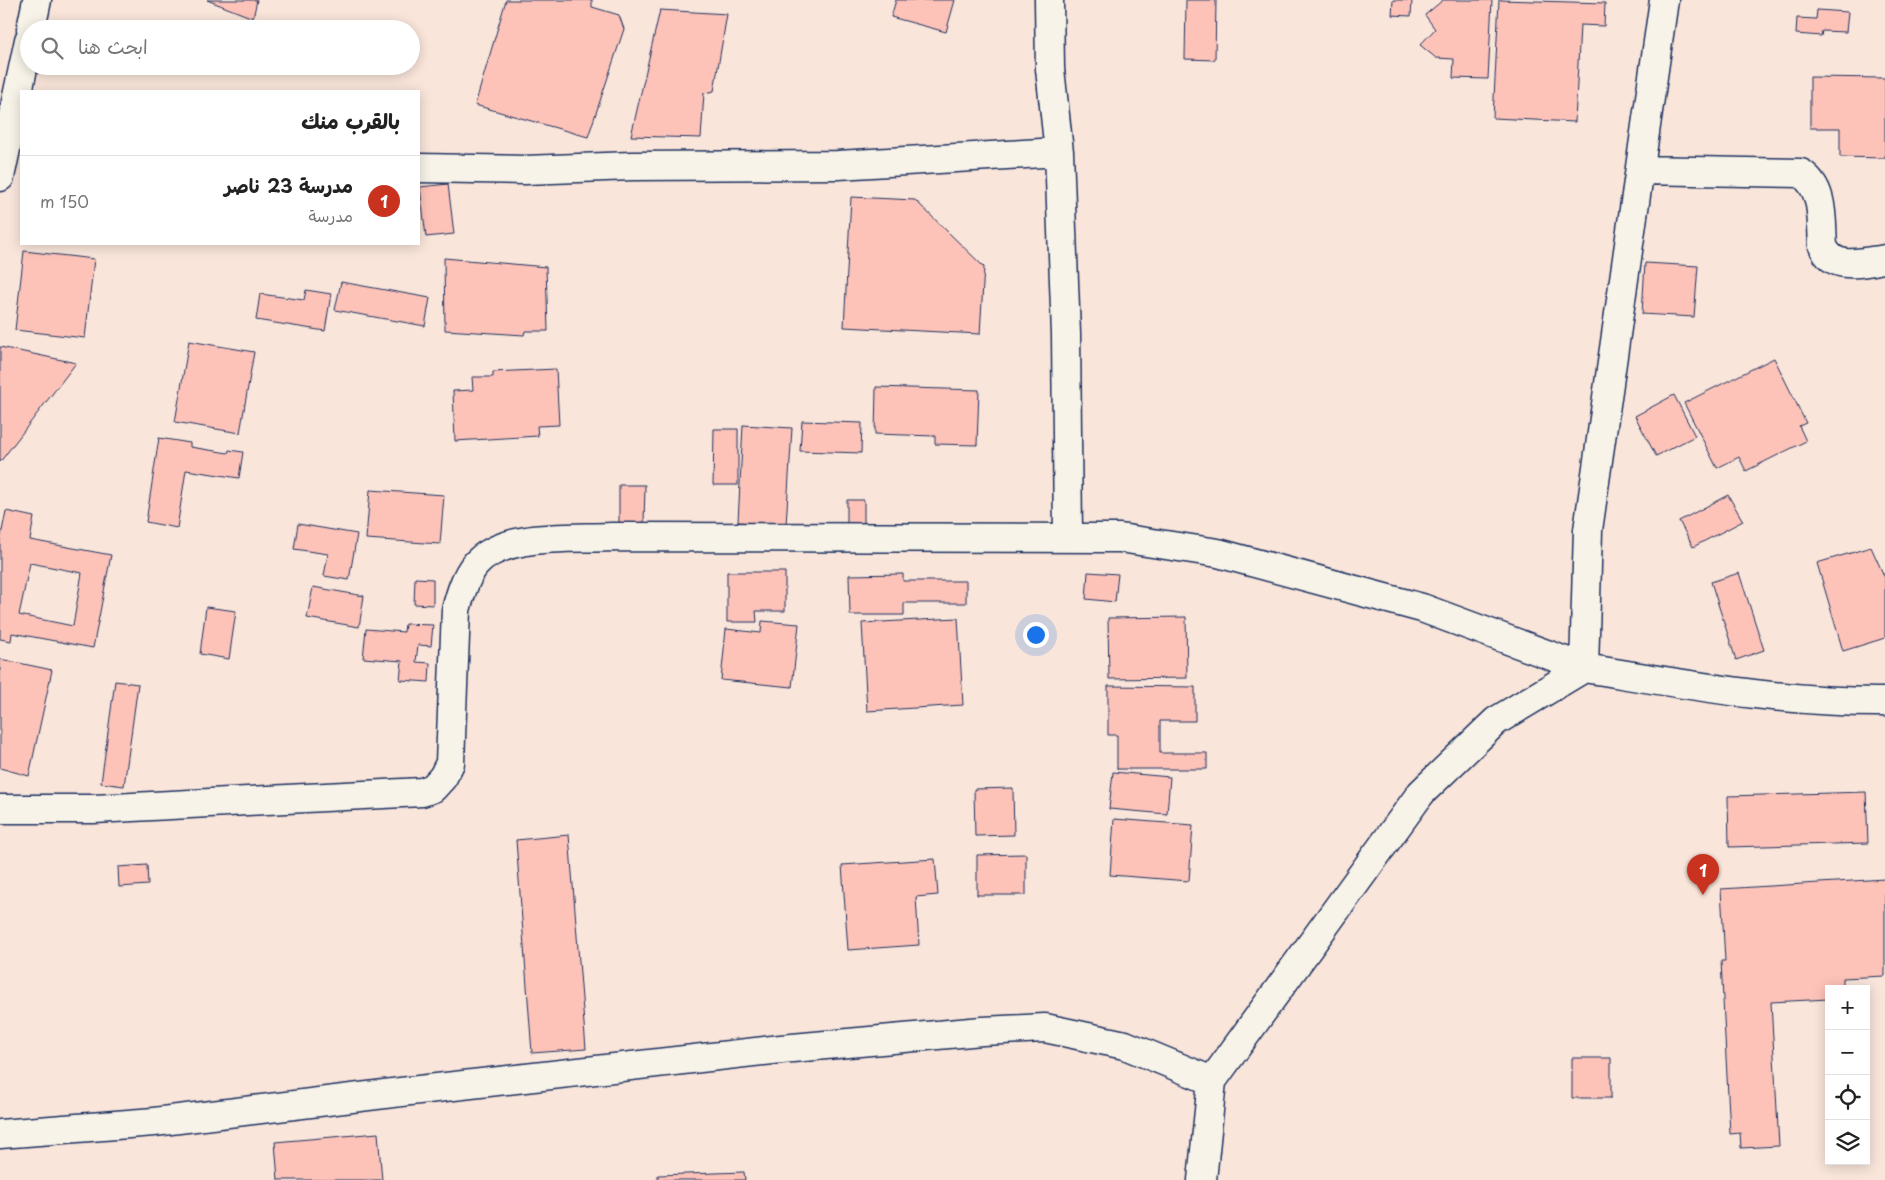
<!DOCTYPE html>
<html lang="ar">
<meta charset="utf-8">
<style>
body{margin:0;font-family:"Playpen Sans","Playpen Sans Arabic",sans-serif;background:#f6f6f6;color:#222;direction:rtl}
.controls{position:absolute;right:15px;bottom:15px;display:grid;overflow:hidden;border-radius:0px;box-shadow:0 2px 12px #0003}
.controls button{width:45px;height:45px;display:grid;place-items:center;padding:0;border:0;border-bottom:1px solid #e0e0e0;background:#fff;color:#222;font:25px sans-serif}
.you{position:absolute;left:1035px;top:634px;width:18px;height:18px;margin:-12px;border:4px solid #fff;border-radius:50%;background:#1a73e8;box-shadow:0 0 0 8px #1a73e833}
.badge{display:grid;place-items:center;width:32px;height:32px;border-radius:50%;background:#c8321e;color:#fff;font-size:16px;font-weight:700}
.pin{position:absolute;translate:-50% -41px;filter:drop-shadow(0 1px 2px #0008)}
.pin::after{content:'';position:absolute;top:26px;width:18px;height:15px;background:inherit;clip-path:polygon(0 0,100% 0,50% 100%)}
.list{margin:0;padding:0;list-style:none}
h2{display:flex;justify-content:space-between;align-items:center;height:65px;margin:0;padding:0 20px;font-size:21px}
h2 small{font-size:16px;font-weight:400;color:#767676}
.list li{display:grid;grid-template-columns:32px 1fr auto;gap:15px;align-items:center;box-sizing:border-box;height:90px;padding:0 20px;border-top:1px solid #e0e0e0}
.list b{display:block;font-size:19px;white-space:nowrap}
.list p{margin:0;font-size:16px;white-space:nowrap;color:#767676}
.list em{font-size:16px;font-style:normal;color:#767676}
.icon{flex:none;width:28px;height:28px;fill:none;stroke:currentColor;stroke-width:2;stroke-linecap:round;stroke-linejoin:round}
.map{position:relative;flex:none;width:1885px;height:1180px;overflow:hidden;direction:ltr}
.search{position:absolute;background:#fff;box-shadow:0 2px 12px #0003;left:20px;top:20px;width:400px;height:55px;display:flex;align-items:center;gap:12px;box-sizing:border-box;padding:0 18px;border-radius:28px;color:#767676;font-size:19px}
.panel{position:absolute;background:#fff;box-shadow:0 2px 12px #0003;left:20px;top:90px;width:400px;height:155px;border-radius:0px;direction:rtl}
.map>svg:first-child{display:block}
.building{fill:#fec3b8;stroke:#1b2f5e;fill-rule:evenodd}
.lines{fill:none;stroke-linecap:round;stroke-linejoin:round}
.minor-casing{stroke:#1b2f5e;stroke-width:31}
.minor{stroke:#f7f3e8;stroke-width:28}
</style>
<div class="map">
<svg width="1885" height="1180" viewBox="0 0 1885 1180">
<rect width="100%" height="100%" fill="#f9e5da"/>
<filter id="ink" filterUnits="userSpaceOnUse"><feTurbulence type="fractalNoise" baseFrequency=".02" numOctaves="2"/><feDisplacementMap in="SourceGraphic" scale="10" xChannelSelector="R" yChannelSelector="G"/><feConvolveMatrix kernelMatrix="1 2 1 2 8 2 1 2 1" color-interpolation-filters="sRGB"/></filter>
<g filter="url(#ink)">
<path class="building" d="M 207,0 L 257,0 L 253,18 Z
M 506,0 L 592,0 L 592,7 L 619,15 L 624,29 L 588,137 L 475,105 Z
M 896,0 L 955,0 L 946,32 L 891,17 Z
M 1186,0 L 1216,0 L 1215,60 L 1185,59 Z
M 1393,0 L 1412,0 L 1411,16 L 1392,15 Z
M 1443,0 L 1492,0 L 1488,79 L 1453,78 L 1454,59 L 1436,58 L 1420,45 L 1435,29 L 1425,15 Z
M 1499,0 L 1605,3 L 1604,26 L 1580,25 L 1575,122 L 1493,118 Z
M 660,10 L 727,14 L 714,91 L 704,93 L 701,138 L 631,136 Z
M 1817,10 L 1848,12 L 1846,32 L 1822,31 L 1821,36 L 1796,34 L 1797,18 L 1816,19 Z
M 1810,77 L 1885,78 L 1885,158 L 1840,157 L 1840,128 L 1810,128 Z
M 448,184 L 454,234 L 426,237 L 420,187 Z
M 851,197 L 915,200 L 984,267 L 980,334 L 844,327 Z
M 24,251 L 94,259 L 85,338 L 15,330 Z
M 444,258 L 546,267 L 548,331 L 525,331 L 524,335 L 445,330 Z
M 1645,263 L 1698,266 L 1694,317 L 1642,314 Z
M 341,282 L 430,298 L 425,326 L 335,310 Z
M 306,290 L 331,294 L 325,331 L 256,320 L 260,294 L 304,300 Z
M 189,341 L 254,352 L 240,433 L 175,422 Z
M 0,347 L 76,363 L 0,462 Z
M 1774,358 L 1806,423 L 1799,426 L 1806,441 L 1746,471 L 1739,457 L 1717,468 L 1684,403 Z
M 556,369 L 559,425 L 537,426 L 538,436 L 455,441 L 453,391 L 473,390 L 472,377 L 493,377 L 493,372 Z
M 876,387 L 979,390 L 977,445 L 935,444 L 935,436 L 875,434 Z
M 1674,395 L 1695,436 L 1656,456 L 1635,416 Z
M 802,421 L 862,423 L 861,453 L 800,451 Z
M 743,425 L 792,428 L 786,525 L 738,522 Z
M 714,429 L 738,429 L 738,485 L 713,485 Z
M 159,438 L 190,443 L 190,447 L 228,453 L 229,450 L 243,452 L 239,478 L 186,470 L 177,528 L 146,522 Z
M 619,485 L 645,485 L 644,524 L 619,524 Z
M 370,490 L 444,495 L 440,544 L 366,539 Z
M 1728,495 L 1743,521 L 1693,547 L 1679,521 Z
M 847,500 L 864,500 L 864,523 L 847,523 Z
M 6,511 L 34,517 L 30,540 L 111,555 L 93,648 L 12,633 L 11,641 L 0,639 L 0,541 ZM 30,563 L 82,573 L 73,626 L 19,615 Z
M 298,524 L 357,534 L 349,580 L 324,576 L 328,554 L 294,549 Z
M 1871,547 L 1885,578 L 1885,638 L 1843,651 L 1817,563 Z
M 727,572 L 785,572 L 785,611 L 756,611 L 757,622 L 727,622 Z
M 1088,572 L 1118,574 L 1115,602 L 1086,599 Z
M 1739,573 L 1764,650 L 1736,660 L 1711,582 Z
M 903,574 L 903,581 L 966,581 L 966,603 L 904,603 L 904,615 L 850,615 L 849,575 Z
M 415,578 L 433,579 L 433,605 L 414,604 Z
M 313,587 L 364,596 L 359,627 L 307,618 Z
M 206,607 L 236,611 L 229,659 L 200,654 Z
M 1186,617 L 1187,678 L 1109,679 L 1108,618 Z
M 958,618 L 963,705 L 867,711 L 862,623 Z
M 762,621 L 799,624 L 792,687 L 721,680 L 726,629 L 761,633 Z
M 405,624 L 433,625 L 431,646 L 418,645 L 416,662 L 430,663 L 429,682 L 400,680 L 402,661 L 363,658 L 366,629 L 404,632 Z
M 0,659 L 52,670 L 29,776 L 0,768 Z
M 115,681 L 138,684 L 124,786 L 101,783 Z
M 1108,686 L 1195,687 L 1195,721 L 1160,721 L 1160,753 L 1207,753 L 1207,769 L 1117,769 L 1117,735 L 1108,735 Z
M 1113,772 L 1170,777 L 1167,814 L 1109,809 Z
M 1013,788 L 1014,835 L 975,836 L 974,789 Z
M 1866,792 L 1868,843 L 1729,847 L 1728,796 Z
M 1114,819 L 1193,825 L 1189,881 L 1110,875 Z
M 569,835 L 586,1049 L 532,1053 L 516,840 Z
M 1026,854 L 1026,895 L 977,895 L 977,855 Z
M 935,859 L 938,895 L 916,897 L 919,945 L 848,950 L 842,865 Z
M 147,865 L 148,885 L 119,887 L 118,867 Z
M 1885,879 L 1885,976 L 1843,978 L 1843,989 L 1829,989 L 1829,999 L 1771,1002 L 1779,1146 L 1741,1148 L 1740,1133 L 1730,1134 L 1721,961 L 1725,961 L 1721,889 Z
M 1572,1058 L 1611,1058 L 1611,1098 L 1572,1098 Z
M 378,1133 L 382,1180 L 278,1180 L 275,1142 Z
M 744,1172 L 745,1180 L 658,1180 L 658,1175 Z"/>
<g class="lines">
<g class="minor-casing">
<path id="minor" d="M 1049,0 L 1050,69 L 1059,152 L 1066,334 L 1068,537
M 31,29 L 37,0
M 419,168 L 525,170 L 632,166 L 838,165 L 1059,152
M 1640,170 L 1801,173 C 1825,189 1821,220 1823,246 C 1833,272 1863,262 1885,259
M 0,177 L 29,40
M 0,809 L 94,809 L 422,792 L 433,788 L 443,777 L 450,763 L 456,610 C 460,595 465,577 475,565 C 503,532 572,539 611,537 L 1120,538 L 1218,553 L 1422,608 L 1584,668 L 1588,530 L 1664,0
M 0,1134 L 154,1122 L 401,1092 L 781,1049 L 982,1031 L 1045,1028 L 1125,1045 L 1212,1081
M 1202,1180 L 1212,1081 L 1421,793 L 1496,721 L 1584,668 C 1684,684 1784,703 1885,702"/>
</g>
<use href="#minor" class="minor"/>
</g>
</g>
</svg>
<div class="controls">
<button>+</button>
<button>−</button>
<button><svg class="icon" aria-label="locate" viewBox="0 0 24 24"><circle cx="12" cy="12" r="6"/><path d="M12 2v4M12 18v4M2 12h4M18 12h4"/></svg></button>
<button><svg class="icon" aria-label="layers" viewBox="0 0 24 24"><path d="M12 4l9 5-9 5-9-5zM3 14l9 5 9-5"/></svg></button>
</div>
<div class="you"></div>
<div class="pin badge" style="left:1703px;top:895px">1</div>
<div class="search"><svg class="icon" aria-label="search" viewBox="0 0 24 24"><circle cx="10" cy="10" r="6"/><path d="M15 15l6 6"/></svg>ابحث هنا</div>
<section class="panel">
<h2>بالقرب منك<small></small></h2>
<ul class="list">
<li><span class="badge">1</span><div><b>مدرسة 23 ناصر</b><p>مدرسة</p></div><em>150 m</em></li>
</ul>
</section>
</div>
